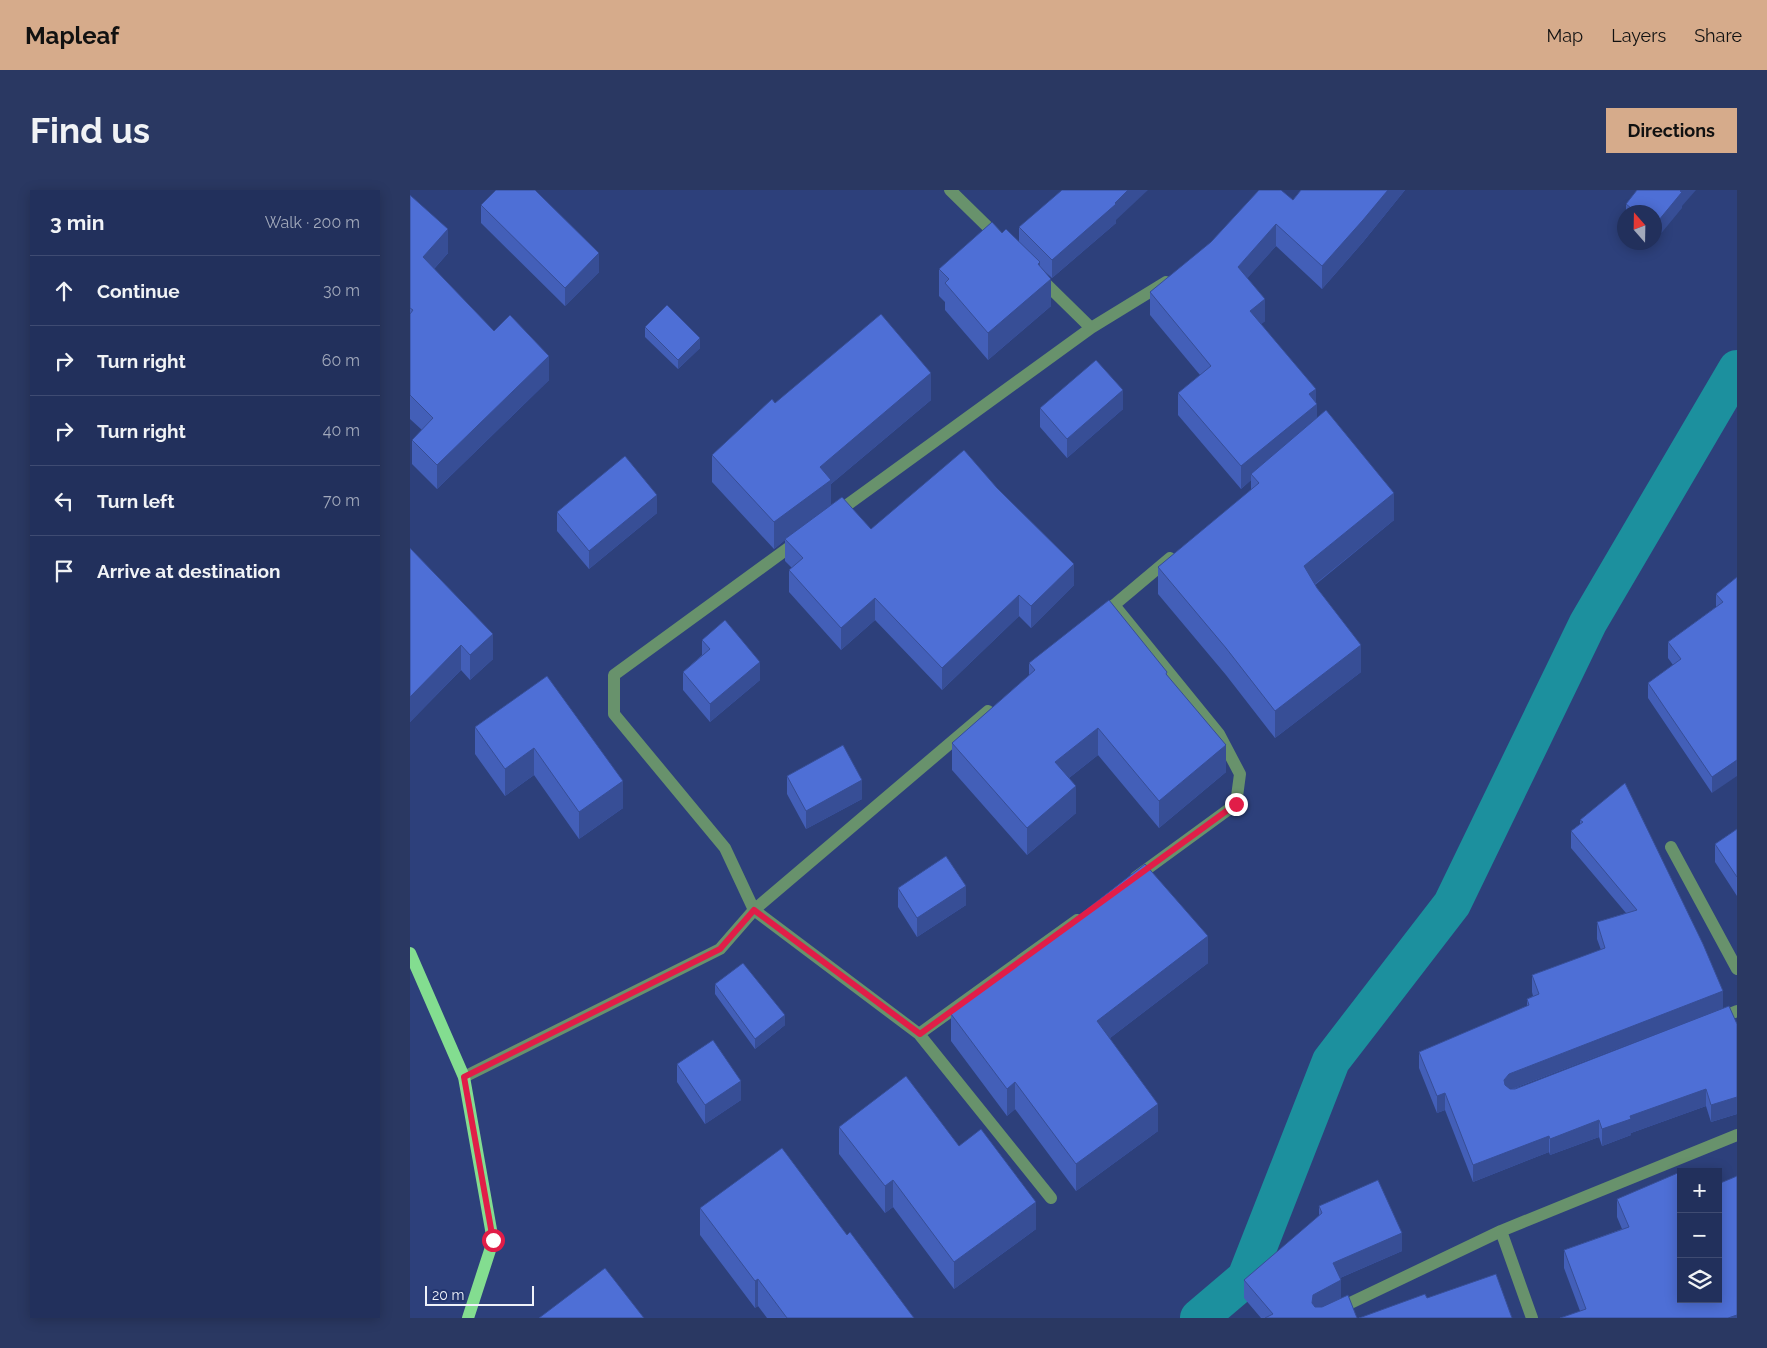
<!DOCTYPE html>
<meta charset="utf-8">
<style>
body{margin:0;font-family:Raleway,sans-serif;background:#2a3862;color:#f1f3f6}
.controls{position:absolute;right:15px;bottom:15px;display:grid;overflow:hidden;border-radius:0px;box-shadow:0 2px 12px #0003}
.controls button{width:45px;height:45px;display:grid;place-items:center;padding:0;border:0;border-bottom:1px solid #3f4b72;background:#22305c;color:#f1f3f6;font:25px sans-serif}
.compass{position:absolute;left:1207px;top:15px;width:45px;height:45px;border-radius:50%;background:#22305c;box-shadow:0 2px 12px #0003;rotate:340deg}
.scale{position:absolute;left:15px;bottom:12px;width:109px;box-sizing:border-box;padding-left:5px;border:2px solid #eff2f9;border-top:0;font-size:14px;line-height:18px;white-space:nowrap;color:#eff2f9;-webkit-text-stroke:4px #23356f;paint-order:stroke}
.stop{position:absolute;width:15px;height:15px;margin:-11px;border:4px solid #e11d48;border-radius:50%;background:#fff}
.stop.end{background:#e11d48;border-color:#fff;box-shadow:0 1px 5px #0008}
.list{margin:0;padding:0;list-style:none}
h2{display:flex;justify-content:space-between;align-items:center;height:65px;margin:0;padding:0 20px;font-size:21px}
h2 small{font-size:16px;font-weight:400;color:#a2a9bb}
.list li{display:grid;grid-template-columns:32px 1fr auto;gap:15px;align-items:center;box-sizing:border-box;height:70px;padding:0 20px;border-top:1px solid #3f4b72}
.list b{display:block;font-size:19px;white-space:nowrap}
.list em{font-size:16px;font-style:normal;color:#a2a9bb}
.icon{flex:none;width:28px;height:28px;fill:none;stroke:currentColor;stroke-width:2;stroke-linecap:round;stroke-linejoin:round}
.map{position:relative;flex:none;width:1327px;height:1128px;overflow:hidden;border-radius:0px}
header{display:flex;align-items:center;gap:30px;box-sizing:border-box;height:70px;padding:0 25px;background:#d6ab8b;color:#111}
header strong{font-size:24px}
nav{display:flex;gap:28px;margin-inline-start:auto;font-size:18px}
.intro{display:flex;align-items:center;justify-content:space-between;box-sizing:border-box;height:120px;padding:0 30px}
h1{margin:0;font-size:35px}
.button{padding:12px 22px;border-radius:0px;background:#d6ab8b;color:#111;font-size:18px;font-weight:700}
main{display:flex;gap:30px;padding:0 30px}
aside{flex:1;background:#22305c;border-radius:0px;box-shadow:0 2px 12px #0003}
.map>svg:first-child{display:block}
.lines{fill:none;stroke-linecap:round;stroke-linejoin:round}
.canal{stroke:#1c909e;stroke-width:38}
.minor{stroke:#68926c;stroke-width:12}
.major{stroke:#83dd90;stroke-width:12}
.wall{fill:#435fb8}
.shaded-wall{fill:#374e96}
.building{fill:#4e6fd6;stroke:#374e96}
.route{stroke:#e11d48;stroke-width:6}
</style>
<header>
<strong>Mapleaf</strong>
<nav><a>Map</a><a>Layers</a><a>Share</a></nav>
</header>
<div class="intro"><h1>Find us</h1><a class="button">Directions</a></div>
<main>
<aside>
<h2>3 min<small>Walk · 200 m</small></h2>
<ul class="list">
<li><svg class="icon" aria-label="ahead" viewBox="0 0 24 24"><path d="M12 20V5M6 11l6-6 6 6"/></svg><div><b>Continue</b></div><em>30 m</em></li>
<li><svg class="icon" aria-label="right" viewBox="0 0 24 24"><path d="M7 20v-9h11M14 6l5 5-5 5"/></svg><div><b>Turn right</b></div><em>60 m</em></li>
<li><svg class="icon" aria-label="right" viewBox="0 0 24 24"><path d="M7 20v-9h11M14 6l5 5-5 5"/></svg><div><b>Turn right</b></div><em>40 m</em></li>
<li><svg class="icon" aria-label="left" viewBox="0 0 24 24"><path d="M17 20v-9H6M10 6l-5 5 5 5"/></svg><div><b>Turn left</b></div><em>70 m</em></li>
<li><svg class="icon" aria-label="arrive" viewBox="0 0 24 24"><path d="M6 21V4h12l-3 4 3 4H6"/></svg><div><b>Arrive at destination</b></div></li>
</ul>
</aside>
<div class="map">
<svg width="1327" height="1128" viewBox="0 0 1327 1128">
<rect width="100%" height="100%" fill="#2d407b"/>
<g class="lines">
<path class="canal" d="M 789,1128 L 836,1088 L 921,871 L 1042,714 L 1178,433 L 1327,179"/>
<path class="minor" d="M 540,0 L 588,47
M 629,87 L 681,138
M 426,323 L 681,138 L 756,92
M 704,415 L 809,544 L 830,584 L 826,614 L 726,687
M 691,426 L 760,368
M 578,521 L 344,720 L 509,844 L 641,1008
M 1261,657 L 1327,779
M 1307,829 L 1327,821
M 509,844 L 667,730
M 54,887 L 310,759 L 344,720 L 315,658 L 204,524 L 204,485 L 388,351
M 1091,1041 L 1122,1128
M 909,1128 L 1091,1041 L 1327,945"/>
<path class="major" d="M 0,763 L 54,887 L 83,1051 L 58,1128"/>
</g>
<path class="wall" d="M 891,0 L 995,0 L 953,52 L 912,99 L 866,56 L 837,88 L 855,131 L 851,134 L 906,212 L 907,229 L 984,330 L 905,395 L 951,482 L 865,548 L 816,485 L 748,404 L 748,377 L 841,300 L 841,290 L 831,299 L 768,225 L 768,203 L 790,185 L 740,125 L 740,102 L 883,10 Z
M 0,5 L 38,63 L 24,79 L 84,141 L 139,190 L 27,299 L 2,274 L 2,250 L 12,240 L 0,229 Z
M 1216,14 L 1272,16 L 1272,18 L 1244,22 L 1216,22 Z
M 71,15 L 189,82 L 155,116 L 71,33 Z
M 706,30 L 706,33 L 642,88 L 630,77 L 641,116 L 578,170 L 535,120 L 535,112 L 529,106 L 529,79 L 592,43 L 609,52 L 609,37 Z
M 235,137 L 290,158 L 268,179 L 235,147 Z
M 521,210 L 421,294 L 421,315 L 461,339 L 664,395 L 621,438 L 609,426 L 532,500 L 465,430 L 431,460 L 379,402 L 379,380 L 382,378 L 375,371 L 375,350 L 364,359 L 302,292 L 302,265 L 365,213 Z
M 630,218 L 713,219 L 657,268 L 630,237 Z
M 147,322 L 247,323 L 179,379 L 147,341 Z
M 0,358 L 83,469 L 60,490 L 51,480 L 0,532 Z
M 1327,387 L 1302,603 L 1238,508 L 1238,493 L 1263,475 L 1258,468 L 1258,452 L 1306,417 L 1306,404 Z
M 292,450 L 350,490 L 300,532 L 273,500 L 273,482 L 292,465 Z
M 619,473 L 757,485 L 816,582 L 749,638 L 688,565 L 659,588 L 666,623 L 617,665 L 542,580 L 542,553 L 619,485 Z
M 137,486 L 213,618 L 169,649 L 124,585 L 95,606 L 65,564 L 65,537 Z
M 377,586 L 452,609 L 396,639 L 377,604 Z
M 1215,593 L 1313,818 L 1102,899 L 1327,834 L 1327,924 L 1301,932 L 1296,916 L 1221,943 L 1221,945 L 1192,956 L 1189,947 L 1140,965 L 1139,962 L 1063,992 L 1035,920 L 1027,923 L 1009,878 L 1009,862 L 1117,816 L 1117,809 L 1123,806 L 1122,802 L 1122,785 L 1191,760 L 1187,749 L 1187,732 L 1216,723 L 1161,658 L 1161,641 L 1170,634 L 1170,630 Z
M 1327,639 L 1327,706 L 1305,672 L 1305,654 Z
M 488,698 L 556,715 L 507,747 L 488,717 Z
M 654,737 L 798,773 L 700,848 L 748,941 L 666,1001 L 605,919 L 597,926 L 541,851 L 541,824 L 654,740 Z
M 305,794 L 375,835 L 345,859 L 305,804 Z
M 267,874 L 331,910 L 295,934 L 267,892 Z
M 429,937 L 549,956 L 626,1039 L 544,1099 L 483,1017 L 475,1023 L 429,964 Z
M 1207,1009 L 1271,1109 L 1327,1128 L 1170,1121 L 1154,1078 L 1154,1060 L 1212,1039 L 1207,1027 Z
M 909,1016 L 992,1061 L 930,1088 L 931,1108 L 947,1128 L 851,1128 L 834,1108 L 834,1090 L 909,1026 Z
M 290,1018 L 437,1045 L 504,1128 L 357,1128 L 348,1116 L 345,1118 L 290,1045 Z"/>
<path class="shaded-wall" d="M 718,0 L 738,0 L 706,30 L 706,33 L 642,88 L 642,70 Z
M 978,0 L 995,0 L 953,52 L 912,99 L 912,76 Z
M 1271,0 L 1286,0 L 1272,16 L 1272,18 L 1244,52 L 1244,36 Z
M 866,34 L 866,56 L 828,99 L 828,77 Z
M 38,39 L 38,63 L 13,91 L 13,67 Z
M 189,63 L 189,82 L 155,116 L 155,98 Z
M 630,72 L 630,98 L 641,89 L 641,116 L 578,170 L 578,143 L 628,74 Z
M 855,109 L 855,131 L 840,144 L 840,121 Z
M 290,148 L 290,158 L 268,179 L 268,170 Z
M 139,166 L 139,190 L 27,299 L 27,275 Z
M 521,183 L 521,210 L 421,294 L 421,317 L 375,349 L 375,350 L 364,359 L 364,332 L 410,277 Z
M 906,199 L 906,215 L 907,214 L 907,236 L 841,284 L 841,290 L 831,299 L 831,276 L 899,204 Z
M 713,200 L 713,219 L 657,268 L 657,249 Z
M 984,303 L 984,330 L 894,403 L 894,376 Z
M 247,305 L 247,323 L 179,379 L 179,361 Z
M 664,374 L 664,395 L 621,438 L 621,416 Z
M 609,405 L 609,426 L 532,500 L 532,478 Z
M 465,408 L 465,430 L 431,460 L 431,438 Z
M 83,444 L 83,469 L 60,490 L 60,465 Z
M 51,455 L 51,480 L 0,532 L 0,507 Z
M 951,455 L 951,482 L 865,548 L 865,521 Z
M 350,472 L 350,490 L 300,532 L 300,514 Z
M 688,538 L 688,565 L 645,599 L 645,572 Z
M 816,555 L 816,582 L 749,638 L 749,611 Z
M 124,558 L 124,585 L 95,606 L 95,579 Z
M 1327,570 L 1327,586 L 1302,603 L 1302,587 Z
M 452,590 L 452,609 L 396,639 L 396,621 Z
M 213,591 L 213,618 L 169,649 L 169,622 Z
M 666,596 L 666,623 L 617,665 L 617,638 Z
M 556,696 L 556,715 L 507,747 L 507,728 Z
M 798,746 L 798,773 L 687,858 L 687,831 Z
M 1313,801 L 1313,818 L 1099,900 L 1094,906 L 1094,890 L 1099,884 Z
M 375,825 L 375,835 L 345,859 L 345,849 Z
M 331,891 L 331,910 L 295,934 L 295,915 Z
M 605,892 L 605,919 L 597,926 L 597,899 Z
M 1296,899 L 1296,916 L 1221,943 L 1221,945 L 1192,956 L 1192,939 L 1220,926 Z
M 1035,903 L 1035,920 L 1027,923 L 1027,906 Z
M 1327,907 L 1327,924 L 1301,932 L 1301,915 Z
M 748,914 L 748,941 L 666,1001 L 666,974 Z
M 1189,930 L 1189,947 L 1140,965 L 1140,949 Z
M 1139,946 L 1139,962 L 1063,992 L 1063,975 Z
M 483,990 L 483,1017 L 475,1023 L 475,996 Z
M 626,1012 L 626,1039 L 544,1099 L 544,1072 Z
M 992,1043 L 992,1061 L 923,1091 L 923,1073 Z
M 348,1089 L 348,1116 L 345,1118 L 345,1091 Z
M 931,1090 L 931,1108 L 903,1123 L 902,1113 L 903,1105 Z
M 1327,1125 L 1327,1128 L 1318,1128 Z"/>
<path class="building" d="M 86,0 L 125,0 L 189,63 L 155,98 L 71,15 Z
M 652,0 L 718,0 L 705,13 L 706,14 L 642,70 L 609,37 Z
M 849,0 L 871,0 L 883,10 L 891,0 L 978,0 L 953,30 L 912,76 L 866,34 L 828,77 L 855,109 L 840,121 L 906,199 L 899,204 L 907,214 L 831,276 L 768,203 L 801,176 L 740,102 L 801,52 Z
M 1227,0 L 1271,0 L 1270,1 L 1272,2 L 1244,36 L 1244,22 L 1226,22 L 1216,14 Z
M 0,5 L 38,39 L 13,67 L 84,141 L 100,125 L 139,166 L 27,275 L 2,250 L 23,228 L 0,205 L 0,124 L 3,120 L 0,118 Z
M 582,32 L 592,43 L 596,39 L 630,72 L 628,74 L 641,89 L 578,143 L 535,93 L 539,89 L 529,79 Z
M 257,115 L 290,148 L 268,170 L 235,137 Z
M 471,124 L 521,183 L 410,277 L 421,290 L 364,332 L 302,265 L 362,209 L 365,213 Z
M 686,170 L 713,200 L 657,249 L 630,218 Z
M 916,220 L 984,303 L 894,376 L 907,398 L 951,455 L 865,521 L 816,458 L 748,377 L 849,293 L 841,284 Z
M 554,260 L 587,298 L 664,374 L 621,416 L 609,405 L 532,478 L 465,408 L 431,438 L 379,380 L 393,368 L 375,349 L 432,307 L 461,339 Z
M 215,266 L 247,305 L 179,361 L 147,322 Z
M 0,358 L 83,444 L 60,465 L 51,455 L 0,507 Z
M 1327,387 L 1327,570 L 1302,587 L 1238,493 L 1271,469 L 1258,452 L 1313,412 L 1306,404 Z
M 699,410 L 757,482 L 756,484 L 816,555 L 749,611 L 688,538 L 645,572 L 666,596 L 617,638 L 542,553 L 625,480 L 619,473 Z
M 315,430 L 350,472 L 300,514 L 273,482 L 300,459 L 292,450 Z
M 137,486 L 213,591 L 169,622 L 124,558 L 95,579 L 65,537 Z
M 433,555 L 452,590 L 396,621 L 377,586 Z
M 1215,593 L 1293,754 L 1313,801 L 1099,884 L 1094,890 L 1095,895 L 1100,899 L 1105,899 L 1319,816 L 1327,834 L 1327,907 L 1301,915 L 1296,899 L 1220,926 L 1221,929 L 1192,939 L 1189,930 L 1140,949 L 1139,946 L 1063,975 L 1035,903 L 1027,906 L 1009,862 L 1119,815 L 1117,809 L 1129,804 L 1122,785 L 1195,758 L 1187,732 L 1227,720 L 1161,641 L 1173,632 L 1170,630 Z
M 1327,639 L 1327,687 L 1305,654 Z
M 536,666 L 556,696 L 507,728 L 488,698 Z
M 735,674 L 798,746 L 687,831 L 748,914 L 666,974 L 605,892 L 597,899 L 541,824 L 655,739 L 654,737 Z
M 333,773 L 375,825 L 345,849 L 305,794 Z
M 303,850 L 331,891 L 295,915 L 267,874 Z
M 496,886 L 549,956 L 571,939 L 626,1012 L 544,1072 L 483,990 L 475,996 L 429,937 Z
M 372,958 L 437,1045 L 440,1042 L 504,1128 L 377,1128 L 348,1089 L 345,1091 L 290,1018 Z
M 1270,982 L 1271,1109 L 1308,1109 L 1308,994 L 1327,986 L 1327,1125 L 1318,1128 L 1150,1128 L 1176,1119 L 1154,1060 L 1219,1037 L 1207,1009 Z
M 968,990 L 992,1043 L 923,1073 L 931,1090 L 903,1105 L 902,1113 L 905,1117 L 912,1117 L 938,1105 L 947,1128 L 855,1128 L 863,1124 L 834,1090 L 912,1023 L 909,1016 Z
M 195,1078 L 234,1128 L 129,1128 Z
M 1086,1084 L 1102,1128 L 949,1128 L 1015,1104 L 1017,1108 Z"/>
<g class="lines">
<path class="route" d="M 83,1050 L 54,887 L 310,759 L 344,720 L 510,844 L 826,614"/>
</g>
</svg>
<div class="controls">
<button>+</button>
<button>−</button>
<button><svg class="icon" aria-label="layers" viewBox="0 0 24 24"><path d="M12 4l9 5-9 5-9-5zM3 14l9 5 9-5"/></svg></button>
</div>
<svg class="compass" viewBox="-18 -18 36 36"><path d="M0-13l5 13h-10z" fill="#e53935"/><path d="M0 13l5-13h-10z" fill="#a2a9bb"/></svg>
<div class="scale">20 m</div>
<div class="stop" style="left:83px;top:1050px"></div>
<div class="stop end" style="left:826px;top:614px"></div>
</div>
</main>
